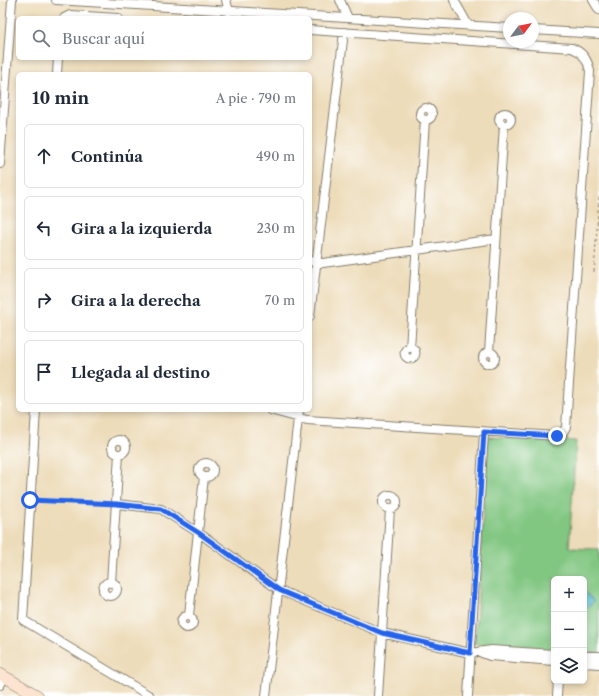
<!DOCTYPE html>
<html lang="es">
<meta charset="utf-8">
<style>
body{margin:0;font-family:"Libre Caslon Text",serif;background:#f2f2f3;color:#1f2937}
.controls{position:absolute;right:12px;bottom:12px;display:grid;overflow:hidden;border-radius:6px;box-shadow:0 2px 6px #0003}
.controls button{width:36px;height:36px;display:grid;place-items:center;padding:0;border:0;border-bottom:1px solid #e0e1e3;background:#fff;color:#1f2937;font:20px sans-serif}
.compass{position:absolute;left:503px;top:12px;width:36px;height:36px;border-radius:50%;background:#fff;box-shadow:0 2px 6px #0003;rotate:58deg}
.stop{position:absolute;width:12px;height:12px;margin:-9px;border:3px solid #2563eb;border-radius:50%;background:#fff}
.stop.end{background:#2563eb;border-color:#fff;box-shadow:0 1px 4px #0008}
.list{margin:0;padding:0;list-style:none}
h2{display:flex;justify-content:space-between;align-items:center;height:52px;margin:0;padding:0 16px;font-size:17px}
h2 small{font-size:13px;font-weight:400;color:#747a83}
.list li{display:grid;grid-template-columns:26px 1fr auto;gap:12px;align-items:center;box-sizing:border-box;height:64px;margin:0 8px 8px;padding:0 8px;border:1px solid #e0e1e3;border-radius:6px}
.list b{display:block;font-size:15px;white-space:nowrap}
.list em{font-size:13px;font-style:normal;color:#747a83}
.icon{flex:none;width:22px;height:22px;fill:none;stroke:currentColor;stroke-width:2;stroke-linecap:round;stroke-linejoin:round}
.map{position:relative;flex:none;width:599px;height:696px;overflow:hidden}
.search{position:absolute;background:#fff;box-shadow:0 2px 6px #0003;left:16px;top:16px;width:296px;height:44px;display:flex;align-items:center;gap:10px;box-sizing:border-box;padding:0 14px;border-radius:6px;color:#747a83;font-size:15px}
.panel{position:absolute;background:#fff;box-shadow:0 2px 6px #0003;left:16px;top:72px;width:296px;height:340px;border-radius:6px}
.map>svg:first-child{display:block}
.green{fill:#81c681;stroke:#4e714e}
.water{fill:#4fb8cd;stroke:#366a74}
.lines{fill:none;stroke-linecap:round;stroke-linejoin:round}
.street-casing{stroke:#847c6a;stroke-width:10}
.secondary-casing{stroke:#847c6a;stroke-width:12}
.path{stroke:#847c6a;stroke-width:1;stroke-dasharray:3 3;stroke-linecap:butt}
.street{stroke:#fff;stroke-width:8}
.secondary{stroke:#fde4d0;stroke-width:11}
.route{stroke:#2563eb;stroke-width:5}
</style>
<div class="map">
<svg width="599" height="696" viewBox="0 0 599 696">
<rect width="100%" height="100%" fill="#fff"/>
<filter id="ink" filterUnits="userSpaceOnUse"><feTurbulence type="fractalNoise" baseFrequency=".025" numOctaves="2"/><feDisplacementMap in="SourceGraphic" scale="8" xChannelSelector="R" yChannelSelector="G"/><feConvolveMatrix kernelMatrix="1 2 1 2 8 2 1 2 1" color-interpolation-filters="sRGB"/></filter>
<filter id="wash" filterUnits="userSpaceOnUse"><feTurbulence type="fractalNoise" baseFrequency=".012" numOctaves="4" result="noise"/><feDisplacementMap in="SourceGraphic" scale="16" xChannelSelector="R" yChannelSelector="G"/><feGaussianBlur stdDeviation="0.9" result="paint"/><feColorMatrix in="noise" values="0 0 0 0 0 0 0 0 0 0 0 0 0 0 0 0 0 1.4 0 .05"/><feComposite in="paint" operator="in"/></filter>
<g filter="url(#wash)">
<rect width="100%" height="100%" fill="#eddcb9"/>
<path class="green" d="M 488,437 L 576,441 L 569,548 L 599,549 L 599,653 L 584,652 L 584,579 L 554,579 L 554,651 L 478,646 L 475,641 Z"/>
<path class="water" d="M 584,591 L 594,601 L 584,611 Z"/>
</g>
<g filter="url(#ink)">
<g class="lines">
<g class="street-casing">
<path id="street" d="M 56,0 L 509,28
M 226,0 L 229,12
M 340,0 L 348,18
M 454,0 L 468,25
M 593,0 L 599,10
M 64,18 L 70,15 L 118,18
M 533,30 L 599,34
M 57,74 L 58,58
M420 114a6 6 0 1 1 12 0a6 6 0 1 1-12 0Z
M499 119a6 6 0 1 1 12 0a6 6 0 1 1-12 0Z
M 0,164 L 12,0
M 310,261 L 323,263 L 496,239
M 310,316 L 344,32
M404.5 353a5.5 5.5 0 1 1 11 0a5.5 5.5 0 1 1-11 0Z
M 410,348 L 425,120
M483 358a6 6 0 1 1 12 0a6 6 0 1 1-12 0Z
M 489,352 L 504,125
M 36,410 L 23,620 L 150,696
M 270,410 L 307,420 L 557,436 L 562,434 L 566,427 L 590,71 C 588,61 583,52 572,48 L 310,30
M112 447a7 7 0 1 1 14 0a7 7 0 1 1-14 0Z
M199 470a7 7 0 1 1 14 0a7 7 0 1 1-14 0Z
M383 502a7 7 0 1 1 14 0a7 7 0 1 1-14 0Z
M 117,504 L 161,509 L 199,533 L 279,590 L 382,633 L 470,653 L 492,650 L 554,654
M103 589a7 7 0 1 1 14 0a7 7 0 1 1-14 0Z
M 111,583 L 119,454
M 189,615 L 204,477
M181 622a6 6 0 1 1 12 0a6 6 0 1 1-12 0Z
M 482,653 L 490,656 L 554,661
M 584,656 L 599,656
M 584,663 L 599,664
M 0,685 L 5,677
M 266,696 L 299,410
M 378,696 L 390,509
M 468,696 L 484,432
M 557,696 L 558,681"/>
</g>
<g class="secondary-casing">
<path id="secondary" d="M 0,674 L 38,696"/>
</g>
<path class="path" d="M 594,272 L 599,197
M 37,500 L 108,504"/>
<use href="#street" class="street"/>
<use href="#secondary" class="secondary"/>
</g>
</g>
<g class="lines" filter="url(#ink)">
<path class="route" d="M 30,500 L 117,504 L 161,509 L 199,533 L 279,590 L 288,594 L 382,633 L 470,653 L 484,432 L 557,436"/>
</g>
</svg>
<div class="controls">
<button>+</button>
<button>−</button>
<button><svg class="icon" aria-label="layers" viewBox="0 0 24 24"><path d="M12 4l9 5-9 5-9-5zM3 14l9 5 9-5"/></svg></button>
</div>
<svg class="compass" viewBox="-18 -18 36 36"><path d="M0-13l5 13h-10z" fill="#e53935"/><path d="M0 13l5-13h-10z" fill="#747a83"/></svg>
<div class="stop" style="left:30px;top:500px"></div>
<div class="stop end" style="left:557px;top:436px"></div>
<div class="search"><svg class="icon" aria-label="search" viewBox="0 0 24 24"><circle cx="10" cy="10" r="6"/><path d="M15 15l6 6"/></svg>Buscar aquí</div>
<section class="panel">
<h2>10 min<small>A pie · 790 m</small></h2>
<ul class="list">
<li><svg class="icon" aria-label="ahead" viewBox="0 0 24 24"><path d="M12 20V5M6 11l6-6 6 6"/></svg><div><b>Continúa</b></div><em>490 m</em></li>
<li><svg class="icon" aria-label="left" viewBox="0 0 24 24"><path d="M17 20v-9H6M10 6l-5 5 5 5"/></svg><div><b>Gira a la izquierda</b></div><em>230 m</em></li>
<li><svg class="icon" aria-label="right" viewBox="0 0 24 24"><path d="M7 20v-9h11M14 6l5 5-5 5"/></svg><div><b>Gira a la derecha</b></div><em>70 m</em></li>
<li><svg class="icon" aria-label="arrive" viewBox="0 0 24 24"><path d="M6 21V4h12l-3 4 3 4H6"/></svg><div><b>Llegada al destino</b></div></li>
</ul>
</section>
</div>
